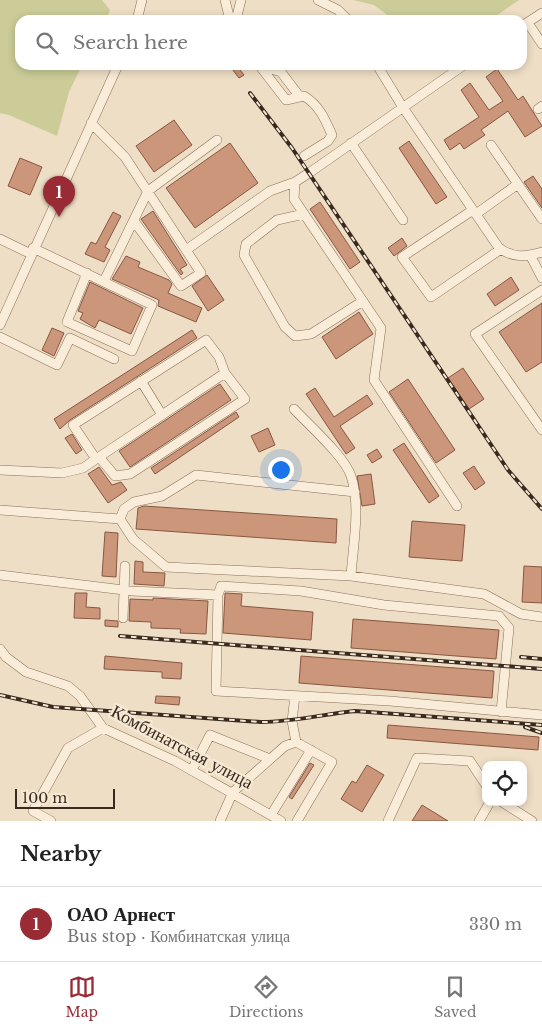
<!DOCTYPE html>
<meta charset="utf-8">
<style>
body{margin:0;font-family:"Libre Baskerville",serif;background:#f6f6f6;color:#222}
.controls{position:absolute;right:15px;bottom:15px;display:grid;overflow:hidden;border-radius:10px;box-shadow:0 2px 8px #0003}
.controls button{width:45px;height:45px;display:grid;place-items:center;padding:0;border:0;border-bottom:1px solid #e0e0e0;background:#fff;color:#222;font:25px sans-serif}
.scale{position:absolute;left:15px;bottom:12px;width:100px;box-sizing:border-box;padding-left:5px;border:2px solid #39291f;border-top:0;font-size:14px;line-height:18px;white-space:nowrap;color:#39291f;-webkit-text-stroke:4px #f6e9d4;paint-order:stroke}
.you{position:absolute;left:280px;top:469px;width:18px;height:18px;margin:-12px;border:4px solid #fff;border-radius:50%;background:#1a73e8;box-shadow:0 0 0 8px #1a73e833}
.badge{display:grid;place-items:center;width:32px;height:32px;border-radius:50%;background:#982b34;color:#fff;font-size:16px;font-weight:700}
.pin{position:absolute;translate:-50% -41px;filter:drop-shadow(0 1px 2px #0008)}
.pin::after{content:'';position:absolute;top:26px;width:18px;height:15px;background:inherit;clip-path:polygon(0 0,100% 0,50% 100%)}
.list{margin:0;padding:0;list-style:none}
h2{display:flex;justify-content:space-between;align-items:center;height:65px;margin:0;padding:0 20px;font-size:21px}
h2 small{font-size:16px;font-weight:400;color:#767676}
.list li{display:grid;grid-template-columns:32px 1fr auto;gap:15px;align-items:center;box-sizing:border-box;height:75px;padding:0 20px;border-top:1px solid #e0e0e0}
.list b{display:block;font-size:19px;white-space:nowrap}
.list p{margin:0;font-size:16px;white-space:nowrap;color:#767676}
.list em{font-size:16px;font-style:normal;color:#767676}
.icon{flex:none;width:28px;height:28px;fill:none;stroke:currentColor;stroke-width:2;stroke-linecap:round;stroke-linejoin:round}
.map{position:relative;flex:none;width:542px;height:821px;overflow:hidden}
.search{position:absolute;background:#fff;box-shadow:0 2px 8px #0003;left:15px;right:15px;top:15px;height:55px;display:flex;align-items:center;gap:12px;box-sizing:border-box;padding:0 18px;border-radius:15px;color:#767676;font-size:19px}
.sheet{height:140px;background:#fff}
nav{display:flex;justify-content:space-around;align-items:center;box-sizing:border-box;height:70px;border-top:1px solid #e0e0e0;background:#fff;font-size:14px;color:#767676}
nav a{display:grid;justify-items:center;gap:2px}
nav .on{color:#982b34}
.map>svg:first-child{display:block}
.green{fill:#cbcc98}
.building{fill:#cc967b;stroke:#885741}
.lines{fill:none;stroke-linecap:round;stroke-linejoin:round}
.minor-casing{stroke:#89705b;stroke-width:10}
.minor{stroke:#f9ecd8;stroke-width:9}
.rail-casing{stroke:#39291f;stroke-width:4}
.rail{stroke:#f6e9d4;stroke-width:2;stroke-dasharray:5.5;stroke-linecap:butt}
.labels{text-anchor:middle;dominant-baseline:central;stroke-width:5;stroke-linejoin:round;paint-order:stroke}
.street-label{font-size:18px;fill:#39291f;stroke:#f6e9d4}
</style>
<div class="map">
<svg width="542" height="821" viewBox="0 0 542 821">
<rect width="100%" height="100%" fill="#eedec5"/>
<path class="green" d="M 0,0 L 102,0 L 110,10 L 106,20 L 20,20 L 20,65 L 82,65 L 69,92 L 57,136 L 9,115 L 0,113 Z
M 353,0 L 519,0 L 490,20 L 394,20 L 374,5 Z"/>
<path class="building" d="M 229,65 L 236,65 L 244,75 L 239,78 Z
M 497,69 L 518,100 L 523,96 L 542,126 L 525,137 L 508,111 L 481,130 L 485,135 L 464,149 L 460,143 L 450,150 L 444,140 L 479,117 L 461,90 L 470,83 L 489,110 L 503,101 L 486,77 Z
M 174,120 L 192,145 L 154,172 L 136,146 Z
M 409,141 L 447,197 L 436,204 L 399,148 Z
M 230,143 L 258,183 L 195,228 L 166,188 Z
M 20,158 L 42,167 L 30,195 L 8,186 Z
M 533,176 L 542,189 L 542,208 L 524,182 Z
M 320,202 L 360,262 L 350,269 L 310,209 Z
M 153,211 L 187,265 L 180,269 L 183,273 L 181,275 L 141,219 Z
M 113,212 L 121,216 L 105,247 L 110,250 L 104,262 L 85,254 L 91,242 L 96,244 Z
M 402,238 L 407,246 L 394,256 L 388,248 Z
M 126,256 L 140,262 L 138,267 L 169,280 L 172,284 L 168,293 L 202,308 L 196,322 L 158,306 L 159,300 L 112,279 Z
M 207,275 L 224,300 L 208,311 L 192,286 Z
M 511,277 L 519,290 L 495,306 L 487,294 Z
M 90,282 L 143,308 L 131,334 L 99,320 L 95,328 L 80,319 L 83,313 L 78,311 Z
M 542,303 L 542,362 L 526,372 L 499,332 Z
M 359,312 L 373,334 L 336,359 L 322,337 Z
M 52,328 L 64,333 L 54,356 L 42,350 Z
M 192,330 L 197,338 L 70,420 L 60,429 L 54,419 Z
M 463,368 L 484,399 L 469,409 L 448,378 Z
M 408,379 L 455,450 L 436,463 L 389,392 Z
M 220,384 L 231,400 L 130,467 L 119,451 Z
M 315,388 L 334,417 L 367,395 L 373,404 L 340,426 L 355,448 L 346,454 L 306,394 Z
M 236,412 L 239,417 L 155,474 L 151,468 Z
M 268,428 L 275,445 L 259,452 L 251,436 Z
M 72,434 L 82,450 L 76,454 L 65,438 Z
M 404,443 L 439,496 L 429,503 L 393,450 Z
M 377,449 L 382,457 L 372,463 L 367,455 Z
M 474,466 L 485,483 L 475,490 L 463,473 Z
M 99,467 L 112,485 L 121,482 L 127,490 L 108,503 L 88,474 Z
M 371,474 L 375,504 L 362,506 L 357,476 Z
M 144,506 L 337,519 L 336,543 L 136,529 L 138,508 Z
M 412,521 L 465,525 L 462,561 L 409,557 Z
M 105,532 L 118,533 L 116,577 L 102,576 Z
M 135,561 L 143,562 L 143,572 L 165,573 L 164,586 L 134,584 Z
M 524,566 L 542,567 L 542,603 L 522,602 Z
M 75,593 L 87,593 L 86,607 L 100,608 L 100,619 L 74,618 Z
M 225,593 L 242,594 L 241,606 L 313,612 L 311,640 L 223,633 Z
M 153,598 L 208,601 L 206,634 L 180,633 L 181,629 L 151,628 L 151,622 L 129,621 L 130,599 L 153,600 Z
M 353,619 L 499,630 L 496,659 L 351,648 Z
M 105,620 L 118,621 L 118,627 L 105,626 Z
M 105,656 L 182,663 L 181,679 L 162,678 L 162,672 L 104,669 Z
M 301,656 L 494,671 L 492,698 L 299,683 Z
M 156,696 L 180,697 L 179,705 L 155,703 Z
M 388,725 L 539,737 L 538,750 L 387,738 Z
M 310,763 L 314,765 L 292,799 L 289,797 Z
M 367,765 L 384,775 L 362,812 L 341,799 L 352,781 L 356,783 Z
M 422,805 L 448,821 L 412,821 Z"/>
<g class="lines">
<g class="minor-casing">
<path id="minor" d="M 225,0 L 230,20
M 318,0 L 338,10 L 348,20
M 137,20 L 142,0
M 236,20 L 241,0
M 528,23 L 542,44
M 522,26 L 542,13
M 259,65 L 286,100 L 304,96 C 319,105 325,119 332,135 L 328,141 L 304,156
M 377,65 L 402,106 L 499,248 C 513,258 525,257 542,252
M 260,66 L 281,72 L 300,97
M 538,109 L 542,106
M 91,123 L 125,157 L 201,273 L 181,286 L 134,221
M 351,143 L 403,220
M 491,145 L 542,219
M 295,182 L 294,199 L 381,328 L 374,380 L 457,506
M 473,210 L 402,257 L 431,297 L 501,249
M 304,214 L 277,220 L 246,244 L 244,255 L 285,327 L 295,336 L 311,334 L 363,301
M 476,214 L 518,184
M 0,239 L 31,254
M 33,248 L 152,305 L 132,351 L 67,322 L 87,273
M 186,250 L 270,191 L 295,182 L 309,173 L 464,65
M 530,255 L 542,278
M 104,281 L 148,191 L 217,140
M 542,290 L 475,334 L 542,430
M 0,325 L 118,65
M 0,337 L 57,365 L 70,338 L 114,359
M 141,381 L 162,415
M 294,409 C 309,425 345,457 351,476 C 361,506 353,545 351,576
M 96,459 L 73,425 L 206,340 L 219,357 L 225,373
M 0,470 L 62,473 L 83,468 L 99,457 L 225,373 L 245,399 L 130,474 L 115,476 L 99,457
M 0,510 L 120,519
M 120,519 L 133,539 L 166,567 L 351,576 L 484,594 L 521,614 L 542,617
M 120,519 L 124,509 L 134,502 L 162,496 L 196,475 L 355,492
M 0,575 L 132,591 L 218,595 L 216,691 L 390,701 L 542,715
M 218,595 L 221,586 L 301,591 L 384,605 L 499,616 L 509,628 L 501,712
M 123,618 L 125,566
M 0,649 L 6,657 L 26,672 L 68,686 L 80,696 L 103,728 L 175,761 L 281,821
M 295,696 L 292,721 L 296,742 L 332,762 L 297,821
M 192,770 L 210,735 L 270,759
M 502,802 L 532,821
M 271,815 L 311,750
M 51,821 L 33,811 L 68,748 L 103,728
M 220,821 L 233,792 L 285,746 L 296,742
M 388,821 L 417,758 L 470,761 L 486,785
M 479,821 L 490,802"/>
</g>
<use href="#minor" class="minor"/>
<g class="rail-casing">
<path id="rail" d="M 250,93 L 292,148 L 508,470 L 542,509
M 120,636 L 542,669
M 521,657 L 542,659
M 0,695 L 53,707 L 261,722 C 293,722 324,714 355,711 L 542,725
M 525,727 L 542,733"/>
</g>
<use href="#rail" class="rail"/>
</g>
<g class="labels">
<g class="street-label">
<text transform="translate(182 747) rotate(28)">Комбинатская улица</text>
</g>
</g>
</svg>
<div class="controls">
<button><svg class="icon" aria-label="locate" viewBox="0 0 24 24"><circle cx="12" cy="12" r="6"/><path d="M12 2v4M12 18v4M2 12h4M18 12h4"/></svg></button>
</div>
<div class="scale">100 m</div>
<div class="you"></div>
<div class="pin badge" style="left:59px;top:217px">1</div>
<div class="search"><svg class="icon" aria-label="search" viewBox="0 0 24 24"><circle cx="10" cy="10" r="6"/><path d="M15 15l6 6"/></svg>Search here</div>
</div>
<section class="sheet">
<h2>Nearby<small></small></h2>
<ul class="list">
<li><span class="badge">1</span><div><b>ОАО Арнест</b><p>Bus stop · Комбинатская улица</p></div><em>330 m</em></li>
</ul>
</section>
<nav>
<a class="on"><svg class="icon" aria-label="map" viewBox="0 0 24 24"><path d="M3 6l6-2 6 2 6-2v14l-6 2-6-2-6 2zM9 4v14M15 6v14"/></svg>Map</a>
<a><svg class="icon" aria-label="directions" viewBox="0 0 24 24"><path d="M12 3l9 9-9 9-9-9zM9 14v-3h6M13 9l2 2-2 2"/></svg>Directions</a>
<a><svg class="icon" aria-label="saved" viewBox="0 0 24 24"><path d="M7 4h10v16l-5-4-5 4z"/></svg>Saved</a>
</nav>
